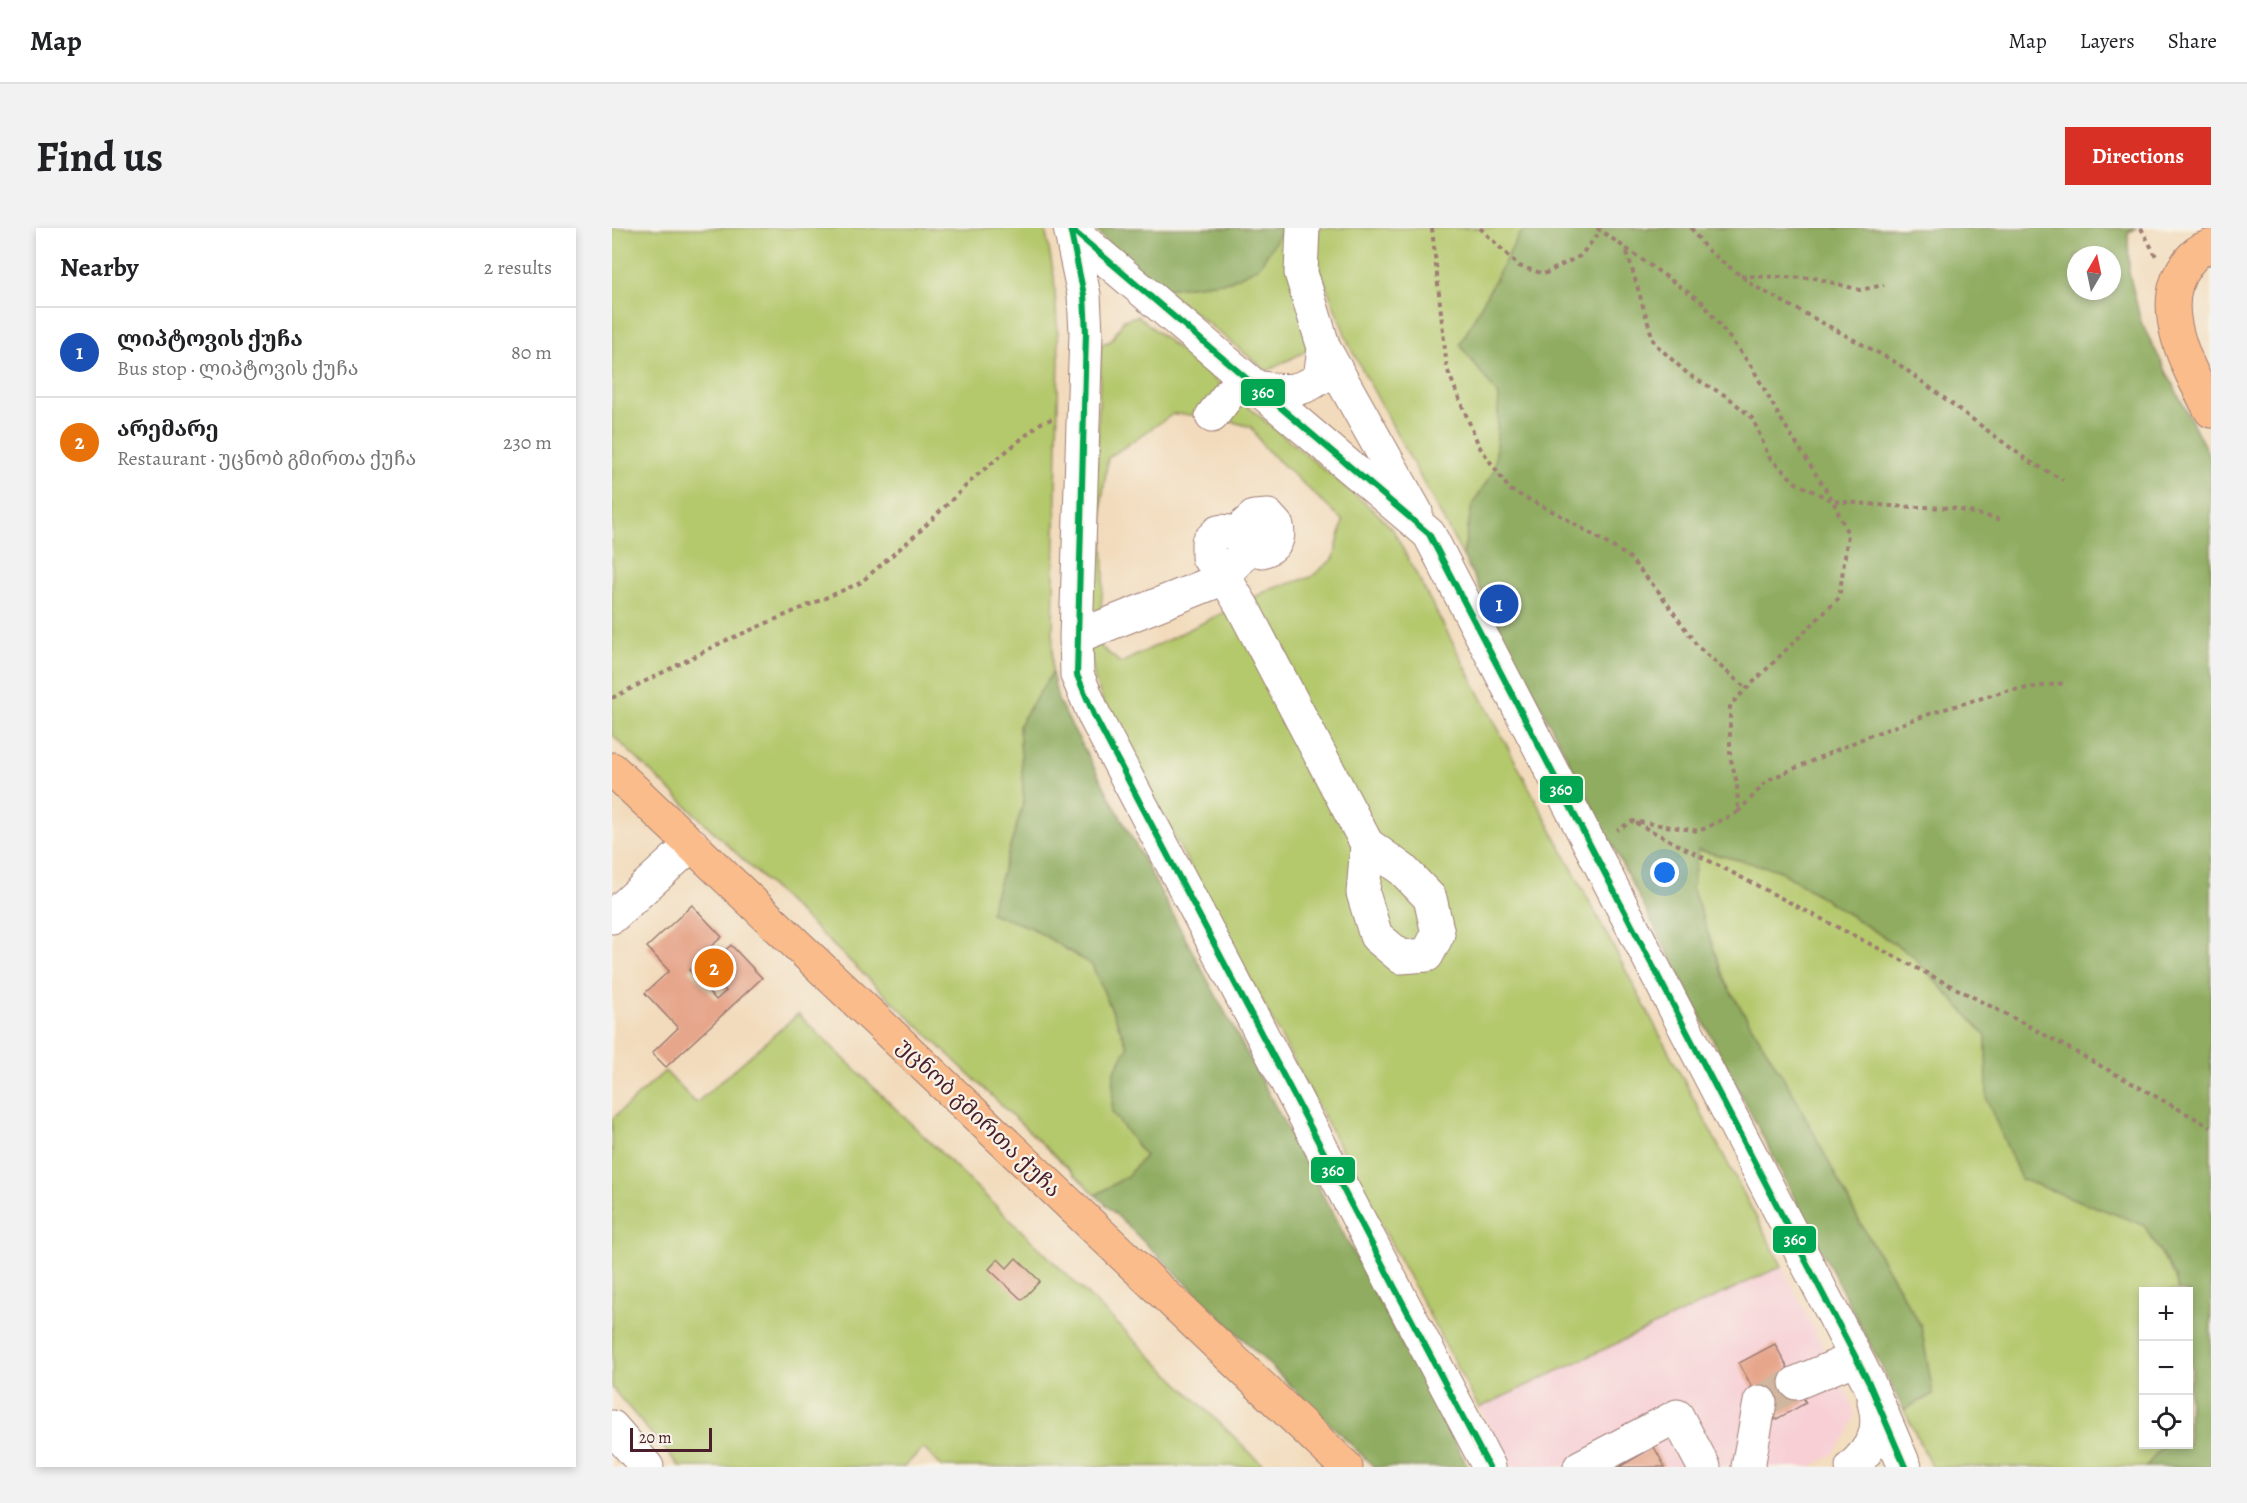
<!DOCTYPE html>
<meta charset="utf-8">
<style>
body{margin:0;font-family:Alegreya,"Noto Serif Georgian",serif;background:#f2f2f2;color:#202124}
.controls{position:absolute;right:18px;bottom:18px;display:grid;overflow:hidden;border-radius:0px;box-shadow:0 3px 9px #0003}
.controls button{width:54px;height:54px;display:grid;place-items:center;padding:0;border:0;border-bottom:2px solid #e0e0e0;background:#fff;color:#202124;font:30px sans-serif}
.compass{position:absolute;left:1455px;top:18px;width:54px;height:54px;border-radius:50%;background:#fff;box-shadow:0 3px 9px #0003;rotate:9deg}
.scale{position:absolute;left:18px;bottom:15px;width:82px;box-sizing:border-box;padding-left:6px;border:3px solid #4a1f2b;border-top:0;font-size:16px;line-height:21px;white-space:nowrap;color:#4a1f2b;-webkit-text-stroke:4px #f7f3e8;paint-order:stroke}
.you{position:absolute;left:1053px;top:645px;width:21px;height:21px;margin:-15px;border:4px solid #fff;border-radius:50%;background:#1a73e8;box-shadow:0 0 0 9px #1a73e833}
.badge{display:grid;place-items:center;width:39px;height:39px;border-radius:50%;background:#d93025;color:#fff;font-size:20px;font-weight:700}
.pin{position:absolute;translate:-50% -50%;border:3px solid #fff;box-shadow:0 2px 6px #0006}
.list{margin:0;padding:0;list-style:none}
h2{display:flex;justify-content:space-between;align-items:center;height:78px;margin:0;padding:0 24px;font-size:26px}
h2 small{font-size:20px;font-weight:400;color:#757577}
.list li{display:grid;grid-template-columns:39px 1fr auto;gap:18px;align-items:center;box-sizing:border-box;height:90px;padding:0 24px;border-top:2px solid #e0e0e0}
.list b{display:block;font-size:22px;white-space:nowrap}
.list p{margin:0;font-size:20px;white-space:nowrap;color:#757577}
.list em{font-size:20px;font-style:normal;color:#757577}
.icon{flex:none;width:33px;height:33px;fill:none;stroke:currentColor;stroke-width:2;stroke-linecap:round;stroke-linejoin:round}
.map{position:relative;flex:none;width:1599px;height:1239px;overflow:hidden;border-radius:0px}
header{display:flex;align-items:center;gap:36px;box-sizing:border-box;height:84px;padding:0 30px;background:#fff;border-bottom:2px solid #e0e0e0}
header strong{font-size:28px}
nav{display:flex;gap:33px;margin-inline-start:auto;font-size:21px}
.intro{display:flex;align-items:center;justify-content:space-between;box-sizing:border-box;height:144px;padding:0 36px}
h1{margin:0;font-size:42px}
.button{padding:15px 27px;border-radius:0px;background:#d93025;color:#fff;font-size:21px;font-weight:700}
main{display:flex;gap:36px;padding:0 36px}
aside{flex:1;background:#fff;border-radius:0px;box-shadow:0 3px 9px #0003}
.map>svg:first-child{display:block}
.built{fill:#f7cfd5}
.green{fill:#b4c86c;stroke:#7f744c;stroke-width:1.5;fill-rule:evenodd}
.forest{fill:#8fac60;stroke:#6c6646;stroke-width:1.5;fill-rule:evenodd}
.building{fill:#e6a68b;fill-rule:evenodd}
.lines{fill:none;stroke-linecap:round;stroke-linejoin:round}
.minor-tunnel{stroke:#d0b59f;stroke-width:33;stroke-dasharray:33 16;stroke-linecap:butt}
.minor-casing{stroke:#9e7d74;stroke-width:35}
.major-casing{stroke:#9e7d74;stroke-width:35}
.path{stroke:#9e7d74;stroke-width:4;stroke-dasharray:4.5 4.5;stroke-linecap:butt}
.minor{stroke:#fff;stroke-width:33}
.major{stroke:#fabc8b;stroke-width:33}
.bus-1-casing{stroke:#f7f3e8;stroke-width:10}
.bus-1{stroke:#00a651;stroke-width:6}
.labels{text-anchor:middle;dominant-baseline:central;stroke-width:4.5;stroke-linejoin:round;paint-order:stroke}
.street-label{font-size:22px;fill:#4a1f2b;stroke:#f7f3e8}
.line-badge{stroke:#f7f3e8;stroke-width:2}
.badge-label{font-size:16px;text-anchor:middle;font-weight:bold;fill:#fff}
</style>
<header>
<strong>Map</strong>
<nav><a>Map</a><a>Layers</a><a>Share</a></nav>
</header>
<div class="intro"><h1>Find us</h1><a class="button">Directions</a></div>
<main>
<aside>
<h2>Nearby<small>2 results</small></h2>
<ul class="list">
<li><span class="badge" style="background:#1a4fb4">1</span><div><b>ლიპტოვის ქუჩა</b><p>Bus stop · ლიპტოვის ქუჩა</p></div><em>80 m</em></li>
<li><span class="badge" style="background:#e8710a">2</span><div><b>არემარე</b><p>Restaurant · უცნობ გმირთა ქუჩა</p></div><em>230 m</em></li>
</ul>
</aside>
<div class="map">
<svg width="1599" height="1239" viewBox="0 0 1599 1239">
<rect width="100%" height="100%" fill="#f7f3e8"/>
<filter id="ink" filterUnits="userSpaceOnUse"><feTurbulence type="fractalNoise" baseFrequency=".0167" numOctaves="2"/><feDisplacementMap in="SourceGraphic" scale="12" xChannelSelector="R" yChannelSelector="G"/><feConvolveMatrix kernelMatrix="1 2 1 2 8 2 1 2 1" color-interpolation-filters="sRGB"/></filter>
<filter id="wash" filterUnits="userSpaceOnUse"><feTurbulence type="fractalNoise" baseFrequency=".008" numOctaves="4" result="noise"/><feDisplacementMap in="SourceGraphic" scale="24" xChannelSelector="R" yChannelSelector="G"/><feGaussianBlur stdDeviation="1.35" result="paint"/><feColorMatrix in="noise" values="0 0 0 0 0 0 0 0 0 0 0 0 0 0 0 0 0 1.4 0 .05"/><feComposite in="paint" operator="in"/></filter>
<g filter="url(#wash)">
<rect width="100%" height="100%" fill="#f2dbbc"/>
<path class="built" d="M 1170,1038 L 1239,1174 L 1243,1187 L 1235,1206 L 1219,1228 L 1198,1239 L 899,1239 L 867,1180 Z"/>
<path class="green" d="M 0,0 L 433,0 L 442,48 L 447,127 L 440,445 L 407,497 L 412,573 L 378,685 L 420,700 L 480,737 L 516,819 L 502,844 L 500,883 L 533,928 L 514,949 L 484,967 L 0,507 Z
M 672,0 L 679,0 L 696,122 L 655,143 L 553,61 L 618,53 L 646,39 Z
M 706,0 L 924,0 L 908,5 L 848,117 L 887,168 L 883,241 L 860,277 L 851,328 L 738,119 L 704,32 Z
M 526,88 L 766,286 L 781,302 L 1170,1038 L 867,1180 L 494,481 L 483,453 L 478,422 L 489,116 L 499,113 L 512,92 ZM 561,186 L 600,188 L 639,199 L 652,219 L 731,293 L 722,330 L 699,349 L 659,361 L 509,435 L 489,419 L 487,401 L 492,347 L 490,272 L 496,230 Z
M 1086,622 L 1167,642 L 1299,726 L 1374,808 L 1375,872 L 1409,951 L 1532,997 L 1563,1048 L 1566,1063 L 1532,1064 L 1532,1216 L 1551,1217 L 1534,1239 L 1320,1239 L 1292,1182 L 1321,1166 L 1309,1098 L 1246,991 L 1182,867 L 1114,756 L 1080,660 Z
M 186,786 L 652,1238 L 330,1239 L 311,1220 L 292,1239 L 68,1239 L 0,1160 L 0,891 L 53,843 L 84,875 Z"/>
<path class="forest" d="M 482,0 L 672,0 L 647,39 L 618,53 L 553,61 L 506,26 Z
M 924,0 L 1524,0 L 1516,5 L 1517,45 L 1529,94 L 1599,231 L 1599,1239 L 1534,1239 L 1551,1217 L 1576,1216 L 1577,1157 L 1580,1142 L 1577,1122 L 1576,1064 L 1566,1063 L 1563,1048 L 1532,997 L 1409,951 L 1375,872 L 1374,808 L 1299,726 L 1167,642 L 1086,622 L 1080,660 L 1114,756 L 1182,867 L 1246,991 L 1309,1098 L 1321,1166 L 1292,1182 L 851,328 L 860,277 L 883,241 L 887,168 L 848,117 L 908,5 ZM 1464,27 L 1500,27 L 1500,63 L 1464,63 Z
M 440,445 L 446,472 L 856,1239 L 762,1239 L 484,967 L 514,949 L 533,928 L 500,884 L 502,844 L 516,819 L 480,737 L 420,700 L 378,685 L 412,573 L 407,497 Z"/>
<g id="blocks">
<path class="building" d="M 80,677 L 110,709 L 97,720 L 106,729 L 119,717 L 150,750 L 54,839 L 40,825 L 66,800 L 33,765 L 57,743 L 35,719 ZM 87,734 L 114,763 L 104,772 L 77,742 Z
M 404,1030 L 428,1053 L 410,1072 L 377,1041 L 386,1031 L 395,1040 Z
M 1163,1116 L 1194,1175 L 1159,1194 L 1127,1135 Z
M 1042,1219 L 1053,1239 L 1007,1239 Z"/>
</g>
</g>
<g filter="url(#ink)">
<use href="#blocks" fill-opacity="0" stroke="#9e7d74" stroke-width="1.5"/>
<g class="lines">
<path class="minor-tunnel" d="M 1148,1174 L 1184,1155"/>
<g class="minor-casing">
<path id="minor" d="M 458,0 L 472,67 L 474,105 L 464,409 L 465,447 L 483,489 L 877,1239
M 691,0 L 689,45 L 712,120 L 804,284
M 459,2 L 817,306 L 1257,1155 L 1293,1239
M 644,159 C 671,164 685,166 708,150 L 712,120
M 600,188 L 631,148
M 631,312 L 632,298 L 642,289 L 656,288 L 665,298 C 668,311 663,319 650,323 C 631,320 626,299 606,304 L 596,314 L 596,329 L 607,338 L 622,337 L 631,326 L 631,312
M 615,340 L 613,350 L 630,378 L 755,616 L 751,665 L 764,708 L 789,729 L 815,727 L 826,706 L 818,670 L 791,642 L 755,616
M 464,409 L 613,350
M 0,689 L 80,616
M 1184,1155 L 1244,1130
M 0,1199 L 35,1239
M 968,1239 L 1065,1188 L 1092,1239
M 1136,1239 L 1148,1174
M 1240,1239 C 1261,1219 1270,1203 1262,1174"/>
</g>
<g class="major-casing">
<path id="major" d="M 1599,18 C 1586,22 1582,26 1574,37 C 1542,79 1577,142 1599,183
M 0,541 L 734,1239"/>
</g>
<path class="path" d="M 820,0 L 835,141 L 867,218 L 898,262 L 948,287 L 1017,329 L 1047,364 L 1086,419 L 1135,461
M 868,0 L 907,38 L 932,46 L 968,28 L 989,3
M 985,0 L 1090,74 L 1140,139 L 1167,188 L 1221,273 L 1236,306 L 1227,370 L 1118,477 L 1118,528 L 1125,555 L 1126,584 L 1087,603 L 1021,593 L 1005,602
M 1079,0 L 1094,21 L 1142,58 L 1285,135 L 1415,232 L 1451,252
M 1529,0 L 1545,30
M 1015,24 L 1042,115 L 1077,147 L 1116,169 L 1141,191 L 1157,229 L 1184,255 L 1221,273 L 1278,278 L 1340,280 L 1391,292
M 1129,48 L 1203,50 L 1248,62 L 1272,57
M 0,470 L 113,413 L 248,355 L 307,304 L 364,248 L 429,195 L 443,190
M 1126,584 L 1156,552 L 1259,507 L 1326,483 L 1394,463 L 1453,455
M 1024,595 L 1413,796 L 1599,899"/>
<use href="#minor" class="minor"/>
<use href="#major" class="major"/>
<g class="bus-1-casing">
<path id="bus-1" d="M 458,0 L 817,306 L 1257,1155 L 1293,1239
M 458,0 L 472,67 L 474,105 L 465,447 L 483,489 L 877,1239"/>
</g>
<use href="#bus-1" class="bus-1"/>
</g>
</g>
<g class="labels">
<g class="street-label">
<text transform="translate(367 890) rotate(44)">უცნობ გმირთა ქუჩა</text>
</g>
</g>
<g class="line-badge">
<rect x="628" y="150" width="46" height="29" rx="6" fill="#00a651"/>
<rect x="927" y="547" width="45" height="29" rx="6" fill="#00a651"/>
<rect x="698" y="928" width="46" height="28" rx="6" fill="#00a651"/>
<rect x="1160" y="997" width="45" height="29" rx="6" fill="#00a651"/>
</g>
<g class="badge-label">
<text x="651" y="170">360</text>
<text x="949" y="567">360</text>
<text x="721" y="948">360</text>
<text x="1183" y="1017">360</text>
</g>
</svg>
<div class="controls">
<button>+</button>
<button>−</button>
<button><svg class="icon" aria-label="locate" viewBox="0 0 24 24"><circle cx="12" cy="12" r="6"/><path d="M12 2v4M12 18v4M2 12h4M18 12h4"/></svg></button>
</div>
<svg class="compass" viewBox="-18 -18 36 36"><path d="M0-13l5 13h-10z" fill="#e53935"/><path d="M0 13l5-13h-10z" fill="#757577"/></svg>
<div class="scale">20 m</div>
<div class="you"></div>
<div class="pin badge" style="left:887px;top:376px;background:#1a4fb4">1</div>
<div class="pin badge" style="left:102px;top:740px;background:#e8710a">2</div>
</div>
</main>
